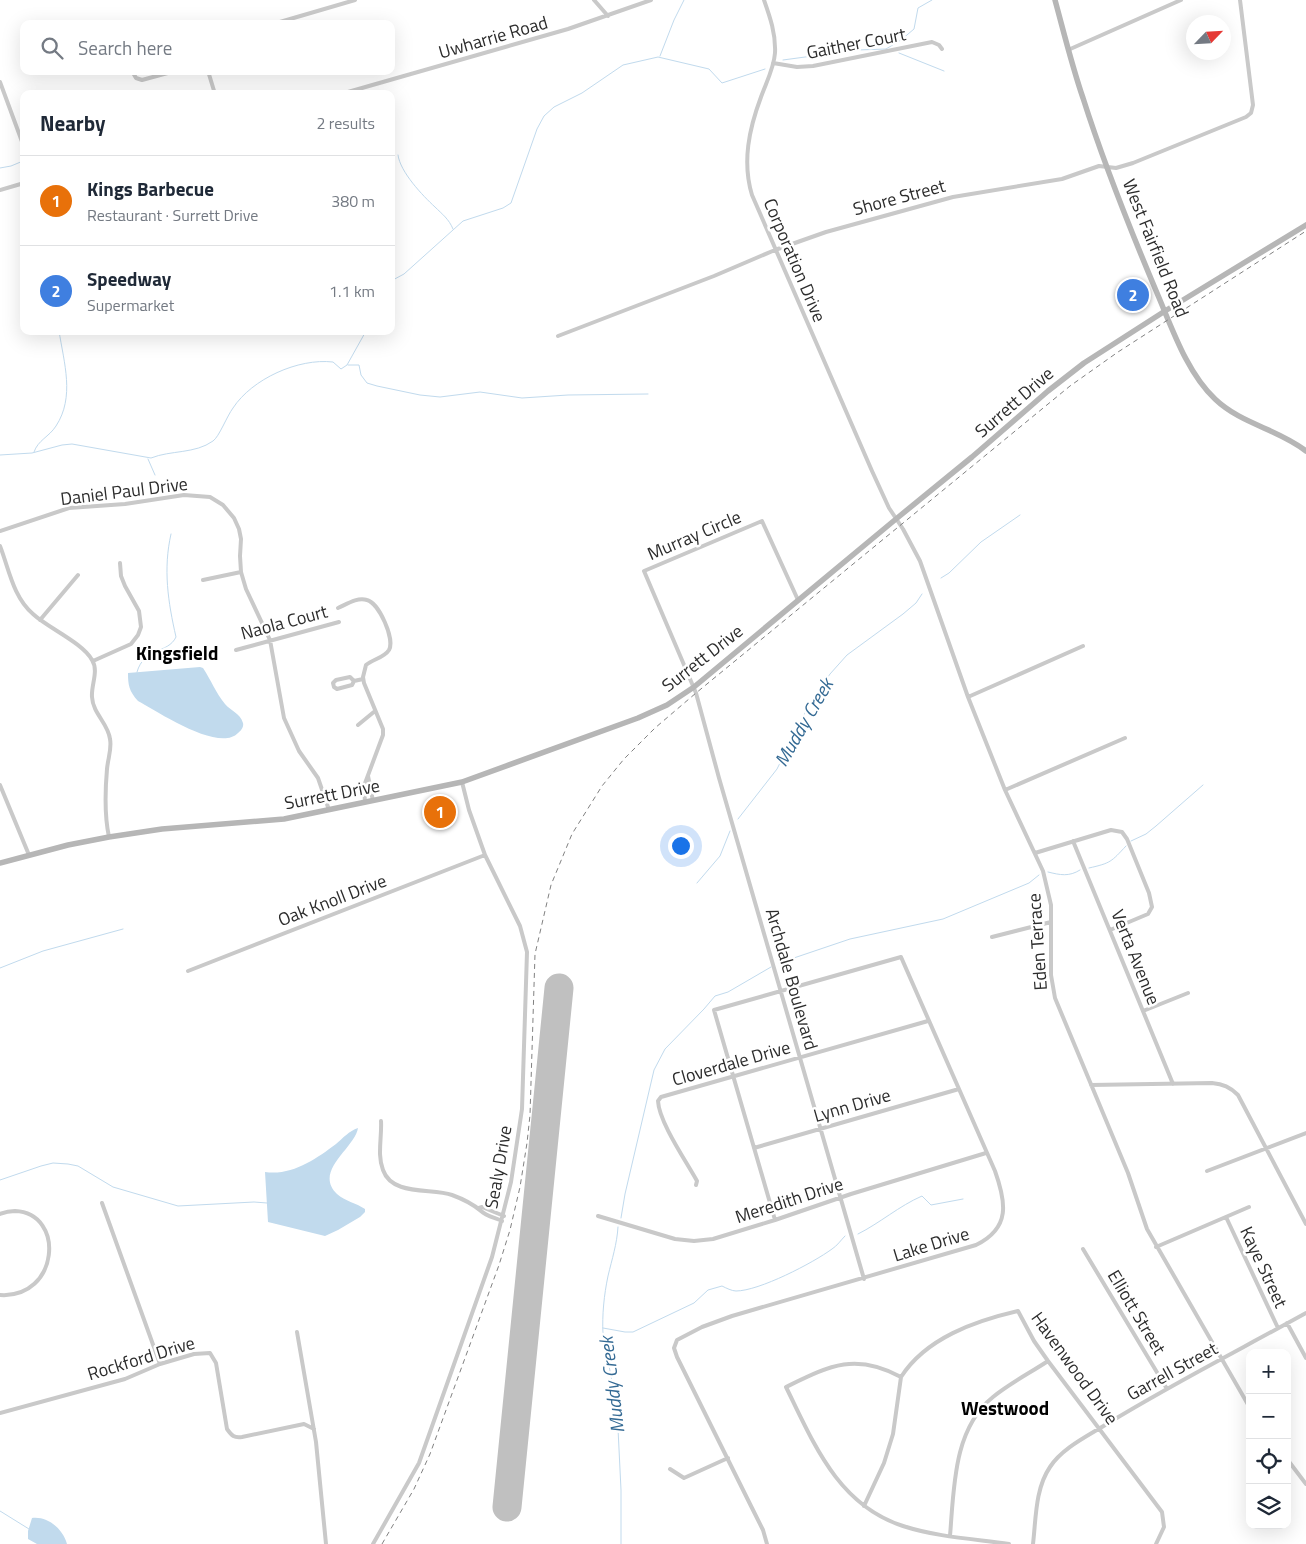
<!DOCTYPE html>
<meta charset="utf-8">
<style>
body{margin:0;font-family:"Titillium Web",sans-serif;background:#f2f2f3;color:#1f2937}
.controls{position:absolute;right:15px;bottom:15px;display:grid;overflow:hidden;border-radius:10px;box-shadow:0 5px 20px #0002}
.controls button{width:45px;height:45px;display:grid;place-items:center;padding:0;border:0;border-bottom:1px solid #e0e1e3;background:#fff;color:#1f2937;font:25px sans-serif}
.compass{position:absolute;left:1186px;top:15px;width:45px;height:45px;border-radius:50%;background:#fff;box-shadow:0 5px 20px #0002;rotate:65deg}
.you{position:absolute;left:680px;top:845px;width:18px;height:18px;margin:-12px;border:4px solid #fff;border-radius:50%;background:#1a73e8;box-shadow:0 0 0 8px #1a73e833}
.badge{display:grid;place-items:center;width:32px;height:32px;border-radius:50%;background:#0b8043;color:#fff;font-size:16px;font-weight:700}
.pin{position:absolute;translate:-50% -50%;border:2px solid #fff;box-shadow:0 1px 5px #0006}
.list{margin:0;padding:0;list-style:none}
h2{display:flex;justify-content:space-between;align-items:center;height:65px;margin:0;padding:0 20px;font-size:21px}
h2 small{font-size:16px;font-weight:400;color:#747a83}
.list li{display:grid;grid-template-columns:32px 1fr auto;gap:15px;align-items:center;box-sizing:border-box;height:90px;padding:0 20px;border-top:1px solid #e0e1e3}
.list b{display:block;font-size:19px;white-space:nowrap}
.list p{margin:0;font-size:16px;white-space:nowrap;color:#747a83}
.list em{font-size:16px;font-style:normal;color:#747a83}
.icon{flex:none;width:28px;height:28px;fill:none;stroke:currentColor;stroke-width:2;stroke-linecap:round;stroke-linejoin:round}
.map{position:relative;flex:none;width:1306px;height:1544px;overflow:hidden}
.search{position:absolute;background:#fff;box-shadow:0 5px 20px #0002;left:20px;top:20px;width:375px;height:55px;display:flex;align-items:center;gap:12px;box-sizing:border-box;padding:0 18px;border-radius:10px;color:#747a83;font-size:19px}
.panel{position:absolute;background:#fff;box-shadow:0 5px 20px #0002;left:20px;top:90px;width:375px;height:245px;border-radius:10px}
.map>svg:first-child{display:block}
.water{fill:#c1daed}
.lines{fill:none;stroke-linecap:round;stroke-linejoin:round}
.stream{stroke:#c1daed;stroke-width:1}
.runway{stroke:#c0c0c0;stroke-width:29}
.street{stroke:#c9c9c9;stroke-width:4}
.secondary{stroke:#b6b6b6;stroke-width:5.5}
.rail{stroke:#818181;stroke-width:1;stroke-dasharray:5 4;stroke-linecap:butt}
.labels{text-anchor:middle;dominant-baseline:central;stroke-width:5;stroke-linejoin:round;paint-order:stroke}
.street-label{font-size:18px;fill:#2c2c2c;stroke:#fff}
.neighbourhood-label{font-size:19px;font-weight:bold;fill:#000;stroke:#fff}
.water-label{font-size:19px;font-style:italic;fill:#346a94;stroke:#fff}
</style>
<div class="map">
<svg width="1306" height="1544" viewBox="0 0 1306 1544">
<rect width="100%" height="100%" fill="#fff"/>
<path class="water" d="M 200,667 L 203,668 C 211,680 216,693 225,704 C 231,711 240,713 243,723 C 244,727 241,731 238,733 C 219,753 157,711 138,701 C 129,691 128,685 128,673 Z
M 358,1128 C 355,1148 313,1171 337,1194 C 345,1201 356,1203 365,1209 L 365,1212 L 360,1217 L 338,1230 L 325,1236 L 268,1222 L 265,1172 C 292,1176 316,1159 336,1144 C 343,1138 349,1131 358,1128 Z
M 32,1518 C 48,1516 63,1529 67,1544 L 37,1544 L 28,1539 L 28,1531 Z"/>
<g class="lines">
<path class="stream" d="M 886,49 L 901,40 L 914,29 L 918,8 L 932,0
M 899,53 L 944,71
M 660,56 L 674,20 L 684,0
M 783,60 L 857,50 L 886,49
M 398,155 C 400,172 423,196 435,207 C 442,214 449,219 453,229
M 0,168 L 11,166 L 23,161
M 391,281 L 404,274 L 463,221 L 503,208 L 511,203 L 537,129 L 544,116 L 554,107 L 582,93 L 623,65 L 658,57 L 709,69 L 722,83 L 765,69
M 348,365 L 359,365 L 361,375 L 367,383 L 377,386 L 420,395 L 440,397 L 480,392 L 522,398 L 568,395 L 648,394
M 34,452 C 38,440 49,437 56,426 C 75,397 64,363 59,331
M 0,455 L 32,453 L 62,445 L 72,444 L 151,458 C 171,450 195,454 213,441 C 219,437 227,416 233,408 C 252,379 298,358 333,362 L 341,369 L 347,365 L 366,331
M 148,459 L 155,475
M 941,578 L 949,573 L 981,542 L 1020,515
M 137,672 C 144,647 168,654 176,637 C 168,602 163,569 171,534
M 738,819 L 777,769 L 809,705 L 830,674 L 847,655 L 903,614 L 916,603 L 922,594
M 1131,841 L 1146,834 L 1156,826 L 1203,785
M 1089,868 C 1111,863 1111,862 1126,846
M 1048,872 C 1060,875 1069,877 1080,870
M 697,883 L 720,856 L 730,831
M 779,963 L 850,939 L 943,919 L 1029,883 L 1039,875
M 0,968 L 43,951 L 123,929
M 0,1180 L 41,1166 L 53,1163 L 68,1164 L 78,1166 L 113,1187 L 178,1206 L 254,1202 L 267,1203
M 621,1218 L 625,1194 L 654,1070 L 665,1049 L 704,1009 L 715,996 L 728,992 L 771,967
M 618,1227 C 617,1244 612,1259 608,1276 C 604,1295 602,1315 603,1334 L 617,1408 L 621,1490 L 621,1544
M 858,1234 C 880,1223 899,1206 922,1196 L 931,1205 L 963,1199
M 603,1328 L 625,1332 L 633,1332 L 694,1303 L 708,1290 L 722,1286 C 726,1288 732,1291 736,1291 C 759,1291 813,1263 832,1249 C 837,1246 841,1240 845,1236
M 0,1511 L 29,1529"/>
<path class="runway" d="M 507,1507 L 559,988"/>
<path class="street" d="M 594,0 L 608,16
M 764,0 C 770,17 776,34 775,53 C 774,68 766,83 761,97 C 749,129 742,162 752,195 L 872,471 L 889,508 L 903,529 L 920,561 L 968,697 L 1005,790 L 1043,871 L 1051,905 L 1051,975 L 1055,998 L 1128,1173 L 1147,1229 L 1250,1408
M 273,24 L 355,0
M 1068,50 L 1181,0
M 773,63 L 797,67 L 813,66 L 932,42 L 939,45 L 942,49
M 132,71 L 136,78 L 142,80 L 175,71
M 208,71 L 215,94
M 0,82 L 24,147
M 341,94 L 568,29 L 651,0
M 0,190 L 24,183
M 558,336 L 714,276 L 775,250 L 826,232 L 953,197 L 1062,179 L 1099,166 L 1116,168 L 1133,163 L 1246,117 L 1251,113 L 1253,105 L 1240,0
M 0,531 L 69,508 L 125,504 L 184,495 L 210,497 L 223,505 L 234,518 L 239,529 L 241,539 L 240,556 L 241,572 L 246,589 L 270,640 L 284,718 L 299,751 L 318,778 L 329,810
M 0,546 C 9,569 13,597 33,614 C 48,628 83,643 92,660 C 99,671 91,685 92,697 C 93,714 108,723 110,739 C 112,749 108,758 107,769 C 105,792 104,814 109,837
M 203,580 L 241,572
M 798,600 L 762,521 L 644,571 L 696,693 L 719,778 L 864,1279
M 338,608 C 347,604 357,597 367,600 C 379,603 395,639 389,650 C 384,658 373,659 366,665 L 363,677 L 364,683 L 383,729 L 383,735 L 364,786 L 365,802
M 40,620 L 78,575
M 236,650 L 339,622
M 93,661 L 131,644 L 138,635 L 141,627 L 139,611 L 125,586 L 121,576 L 120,563
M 354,681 L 350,677 L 336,680 L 333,683 L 334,687 L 337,689 L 352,685 L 354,681 L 363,679
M 968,697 L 1083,646
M 358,725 L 375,711
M 368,776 L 373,801
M 0,785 L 29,855
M 1005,790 L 1125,738
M 1073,841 L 1173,1084
M 1035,853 L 1111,830 L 1122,832 L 1127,839 L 1149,893 L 1152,907 L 1148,914 L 1110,930
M 992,937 L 1051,922
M 188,971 L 485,855
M 1143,1011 L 1188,993
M 1091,1085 L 1212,1083 C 1223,1084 1230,1087 1238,1095 L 1306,1224
M 381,1121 C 382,1137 377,1155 383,1170 C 392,1196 431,1188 452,1195 C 463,1199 473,1204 481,1211 C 486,1216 496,1218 502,1221
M 754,1148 L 959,1089
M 1207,1171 L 1306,1133
M 696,1185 L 697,1181 C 686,1161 659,1122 658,1101 L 661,1097 L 928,1021
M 102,1203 L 160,1364
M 479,1208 L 482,1207 L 504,1216
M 0,1214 C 5,1212 10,1211 15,1211 C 66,1213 59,1299 0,1295
M 598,1216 L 675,1239 L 694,1241 L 713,1239 L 775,1220 L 851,1194 L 986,1153
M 1226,1217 L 1278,1328
M 1156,1247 L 1249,1207
M 1083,1249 L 1167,1389
M 1287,1323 L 1306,1358
M 297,1332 L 316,1442 L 326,1544
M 901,1377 C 855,1352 829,1366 786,1387 C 814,1444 838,1505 903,1526 C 937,1537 974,1539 1009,1544
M 0,1413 L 125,1379 L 160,1364 L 194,1354 L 210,1353 L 216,1363 L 227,1429 C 232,1436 234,1438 242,1437 L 304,1424 L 314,1429
M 1287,1459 L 1306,1484
M 670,1469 L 684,1478 L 728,1458
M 864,1506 L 884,1463 L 893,1434 L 901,1377 C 926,1338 975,1321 1018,1311 L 1034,1341 L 1048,1361 L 1162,1512 L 1164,1527 L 1156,1544
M 950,1536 C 954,1489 953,1429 993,1397 C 1010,1383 1030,1373 1048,1361
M 373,1544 L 419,1463 L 492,1257 L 511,1182 L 522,1109 L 527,952 L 520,926 L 485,855 L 469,810 L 462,782
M 767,1544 L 763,1530 L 752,1508 L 677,1357 L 674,1348 L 677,1340 L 702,1327 L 732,1316 L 976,1245 C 1011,1228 1006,1202 995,1171 L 901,957 L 714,1010 L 775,1220
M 1033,1544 C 1036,1519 1035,1489 1050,1467 C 1063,1447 1090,1435 1110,1422 C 1174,1383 1241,1349 1306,1313"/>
<path class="secondary" d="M 1055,0 C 1064,33 1072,66 1083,98 C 1104,164 1130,229 1157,293 C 1172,328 1187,373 1215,399 C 1241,424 1278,429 1306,451
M 0,863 L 68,845 L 109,837 L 162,829 L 284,819 L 462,782 L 638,718 L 667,705 L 694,687 L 896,519 L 972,457 L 1048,391 L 1084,363 L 1165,311 L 1306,225"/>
<path class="rail" d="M 382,1544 L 414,1489 L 430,1454 L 499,1265 L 510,1230 L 520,1187 L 527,1143 L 530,1115 L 535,954 L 551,885 L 572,834 L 602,786 L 624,759 L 655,728 L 696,693 L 1070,386 L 1118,352 L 1306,231"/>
</g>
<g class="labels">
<g class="street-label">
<text transform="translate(493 37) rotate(-16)">Uwharrie Road</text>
<text transform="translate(856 43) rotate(-11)">Gaither Court</text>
<text transform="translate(899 197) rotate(-15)">Shore Street</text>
<text transform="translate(1156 248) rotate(68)">West Fairfield Road</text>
<text transform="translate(795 260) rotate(67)">Corporation Drive</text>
<text transform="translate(1014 402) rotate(-41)">Surrett Drive</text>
<text transform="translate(124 491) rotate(-7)">Daniel Paul Drive</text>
<text transform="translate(694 535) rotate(-23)">Murray Circle</text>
<text transform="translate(284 622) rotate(-15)">Naola Court</text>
<text transform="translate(702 658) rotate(-38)">Surrett Drive</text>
<text transform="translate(332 794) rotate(-11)">Surrett Drive</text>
<text transform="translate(332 900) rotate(-21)">Oak Knoll Drive</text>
<text transform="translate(1037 942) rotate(-94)">Eden Terrace</text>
<text transform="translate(1136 957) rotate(68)">Verta Avenue</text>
<text transform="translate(792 979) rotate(74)">Archdale Boulevard</text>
<text transform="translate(731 1063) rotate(-16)">Cloverdale Drive</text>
<text transform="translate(852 1105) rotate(-16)">Lynn Drive</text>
<text transform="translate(498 1167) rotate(-80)">Sealy Drive</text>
<text transform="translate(789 1200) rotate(-18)">Meredith Drive</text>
<text transform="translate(931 1244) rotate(-17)">Lake Drive</text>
<text transform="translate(1264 1267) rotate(65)">Kaye Street</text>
<text transform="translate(1137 1312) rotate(59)">Elliott Street</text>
<text transform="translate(141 1358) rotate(-17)">Rockford Drive</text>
<text transform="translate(1075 1368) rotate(54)">Havenwood Drive</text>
<text transform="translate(1172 1371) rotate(-29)">Garrell Street</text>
</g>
<g class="neighbourhood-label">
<text x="177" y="652">Kingsfield</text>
<text x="1005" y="1407">Westwood</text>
</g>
<g class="water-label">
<text transform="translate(803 722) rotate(-60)">Muddy Creek</text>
<text transform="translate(611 1385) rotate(-97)">Muddy Creek</text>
</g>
</g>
</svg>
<div class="controls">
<button>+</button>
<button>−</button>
<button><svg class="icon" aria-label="locate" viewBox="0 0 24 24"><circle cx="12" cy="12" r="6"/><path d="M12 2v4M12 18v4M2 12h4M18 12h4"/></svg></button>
<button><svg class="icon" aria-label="layers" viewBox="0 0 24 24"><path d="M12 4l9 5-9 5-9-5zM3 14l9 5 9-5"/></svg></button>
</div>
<svg class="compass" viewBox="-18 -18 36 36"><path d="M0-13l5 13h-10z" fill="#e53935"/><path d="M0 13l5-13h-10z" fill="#747a83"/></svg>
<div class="you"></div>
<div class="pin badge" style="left:440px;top:812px;background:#e8710a">1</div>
<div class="pin badge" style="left:1133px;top:295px;background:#3f7fe0">2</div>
<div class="search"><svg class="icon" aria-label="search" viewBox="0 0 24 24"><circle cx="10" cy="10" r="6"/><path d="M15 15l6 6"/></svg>Search here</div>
<section class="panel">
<h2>Nearby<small>2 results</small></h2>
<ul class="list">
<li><span class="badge" style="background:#e8710a">1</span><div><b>Kings Barbecue</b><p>Restaurant · Surrett Drive</p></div><em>380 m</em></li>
<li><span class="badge" style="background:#3f7fe0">2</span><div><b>Speedway</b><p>Supermarket</p></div><em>1.1 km</em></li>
</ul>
</section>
</div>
